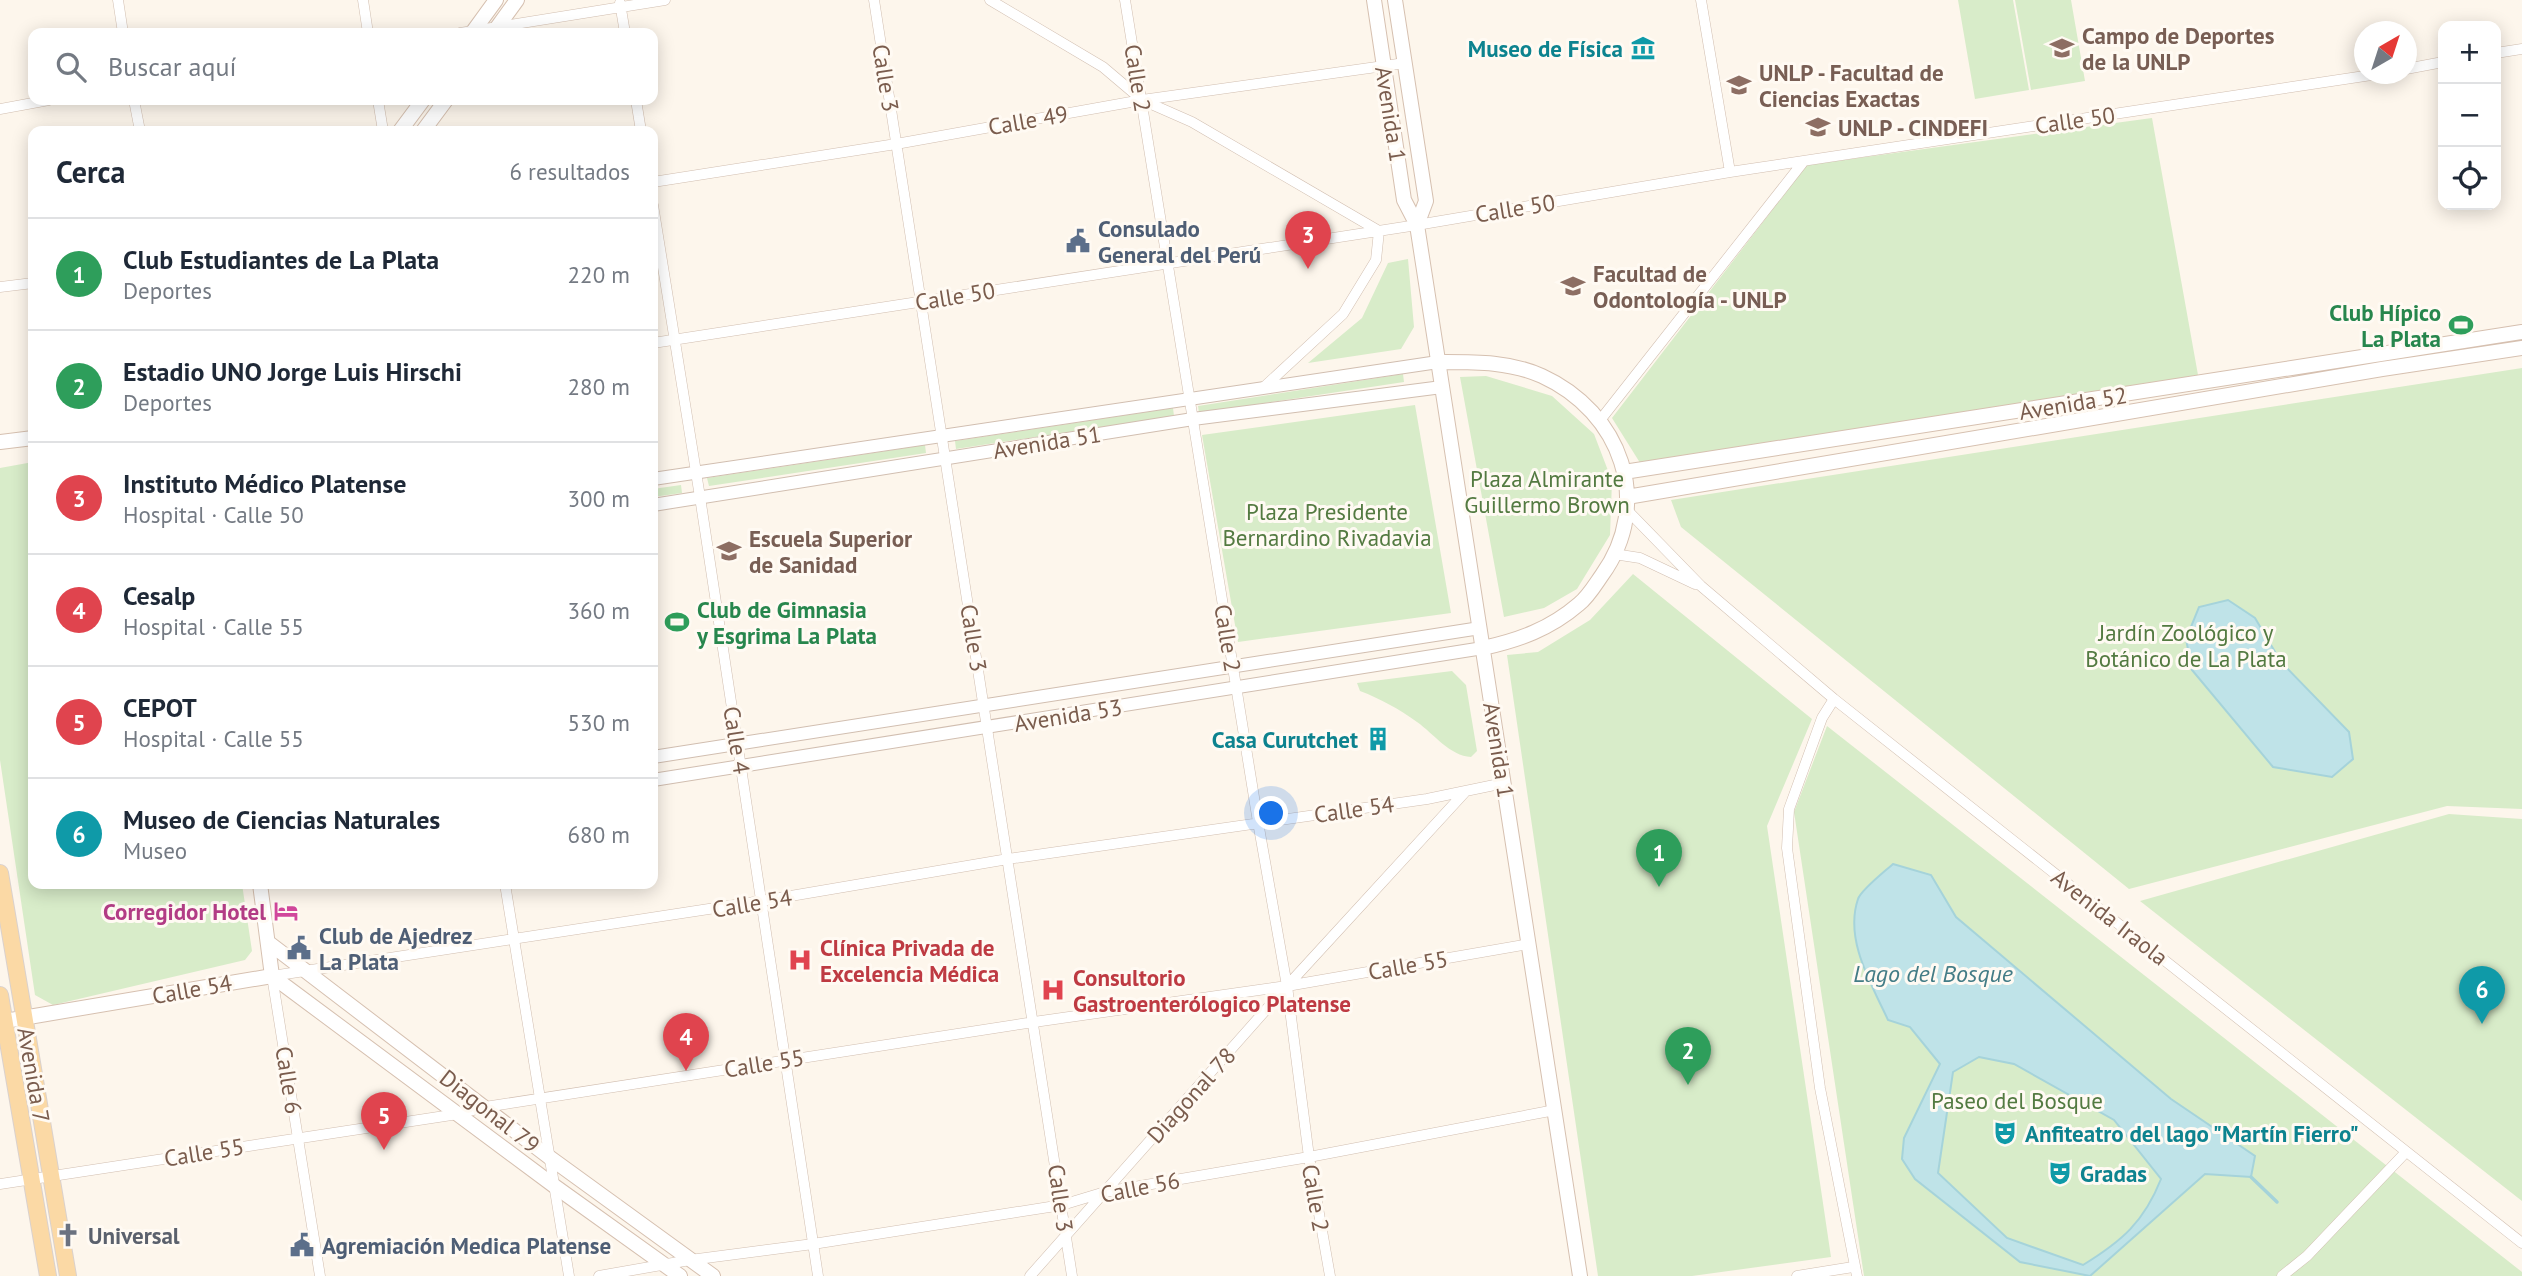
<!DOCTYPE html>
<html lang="es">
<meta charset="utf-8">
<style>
body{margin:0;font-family:"PT Sans",sans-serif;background:#f2f2f3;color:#1f2937}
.controls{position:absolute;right:21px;top:21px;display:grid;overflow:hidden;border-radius:14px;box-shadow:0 4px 18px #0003}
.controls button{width:63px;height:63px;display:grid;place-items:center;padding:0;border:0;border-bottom:2px solid #e0e1e3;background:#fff;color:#1f2937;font:35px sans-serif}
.compass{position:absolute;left:2354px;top:21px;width:63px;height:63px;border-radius:50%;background:#fff;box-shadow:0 4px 18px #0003;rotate:39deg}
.you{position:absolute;left:1272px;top:814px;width:24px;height:24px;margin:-18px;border:5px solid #fff;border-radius:50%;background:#1a73e8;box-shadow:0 0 0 10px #1a73e833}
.badge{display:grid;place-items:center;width:46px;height:46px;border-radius:50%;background:#ea580c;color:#fff;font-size:23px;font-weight:700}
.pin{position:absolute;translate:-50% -58px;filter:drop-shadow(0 2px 4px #0008)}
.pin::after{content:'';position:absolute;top:37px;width:24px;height:21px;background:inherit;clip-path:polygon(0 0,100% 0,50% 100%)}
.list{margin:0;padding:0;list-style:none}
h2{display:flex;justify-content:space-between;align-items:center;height:91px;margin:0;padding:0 28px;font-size:30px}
h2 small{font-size:23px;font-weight:400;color:#747a83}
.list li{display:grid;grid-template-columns:46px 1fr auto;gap:21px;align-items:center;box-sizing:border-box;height:112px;padding:0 28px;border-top:2px solid #e0e1e3}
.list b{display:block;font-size:26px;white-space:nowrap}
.list p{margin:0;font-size:23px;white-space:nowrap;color:#747a83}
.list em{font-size:23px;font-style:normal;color:#747a83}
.icon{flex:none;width:38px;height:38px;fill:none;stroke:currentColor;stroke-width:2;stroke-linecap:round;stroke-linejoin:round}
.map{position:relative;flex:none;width:2522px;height:1276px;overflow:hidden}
.search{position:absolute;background:#fff;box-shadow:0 4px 18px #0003;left:28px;top:28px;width:630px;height:77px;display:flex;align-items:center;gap:18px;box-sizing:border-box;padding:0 24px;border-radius:14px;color:#747a83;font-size:26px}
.panel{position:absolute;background:#fff;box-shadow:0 4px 18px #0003;left:28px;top:126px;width:630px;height:763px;border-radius:14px}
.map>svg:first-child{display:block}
.green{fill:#d8ecc9}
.water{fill:#bfe3e8;stroke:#a5d3da;stroke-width:2;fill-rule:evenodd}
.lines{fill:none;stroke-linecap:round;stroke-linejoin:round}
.stream{stroke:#a5d3da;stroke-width:3.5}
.minor-casing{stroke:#d1beb0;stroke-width:11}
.tertiary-casing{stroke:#d1beb0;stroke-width:14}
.secondary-casing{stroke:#d6c0b0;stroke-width:16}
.primary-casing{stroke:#dad1cd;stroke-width:18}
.minor{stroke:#fff;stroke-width:10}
.tertiary{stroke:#fff;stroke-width:12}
.secondary{stroke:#fff;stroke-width:14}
.primary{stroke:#fbd9a5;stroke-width:16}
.labels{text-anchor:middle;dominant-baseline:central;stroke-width:6;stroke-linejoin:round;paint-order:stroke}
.education-label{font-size:23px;font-weight:bold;fill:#785e54;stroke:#fffaf3;text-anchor:start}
.culture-label{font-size:23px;font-weight:bold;fill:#0d838f;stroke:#fffaf3;text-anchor:end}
.street-label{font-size:23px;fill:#7a5c4d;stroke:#fffaf3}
.service-label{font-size:23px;font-weight:bold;fill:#4e5e75;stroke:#fffaf3;text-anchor:start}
.leisure-label{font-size:23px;font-weight:bold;fill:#27864d;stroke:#fffaf3;text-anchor:end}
.park-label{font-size:23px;fill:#537a41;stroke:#fffaf3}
.hotel-label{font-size:23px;font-weight:bold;fill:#b23c85;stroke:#fffaf3;text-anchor:end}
.health-label{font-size:23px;font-weight:bold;fill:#be3a42;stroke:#fffaf3;text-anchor:start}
.worship-label{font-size:23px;font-weight:bold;fill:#5b616d;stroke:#fffaf3;text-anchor:start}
.water-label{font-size:24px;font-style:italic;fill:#437c86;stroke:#fffaf3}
</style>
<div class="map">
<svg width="2522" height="1276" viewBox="0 0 2522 1276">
<rect width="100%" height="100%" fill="#fdf6ec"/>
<path class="green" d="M 1958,0 L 2013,0 L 2029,90 L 1975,99 Z
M 2015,0 L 2071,0 L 2085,81 L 2031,90 Z
M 2152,118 L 2198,375 L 1642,466 L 1612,418 L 1807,165 Z
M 1408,259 L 1414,327 L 1401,349 L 1308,363 L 1362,318 L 1388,263 Z
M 2522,368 L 2522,809 L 2447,806 L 2129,889 L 1681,527 L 1671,500 Z
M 1403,374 L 1404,382 L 1199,413 L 1198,406 Z
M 1486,376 L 1552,396 L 1594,434 L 1612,481 L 1610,535 L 1577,589 L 1544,608 L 1504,617 L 1460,377 Z
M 1415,405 L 1451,613 L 1238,642 L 1202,435 Z
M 1173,408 L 1174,416 L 956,449 L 955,441 Z
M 925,445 L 926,453 L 709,486 L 707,478 Z
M 33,462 L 33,884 L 242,884 L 252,951 L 245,960 L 53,1005 L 35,995 L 0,760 L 0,468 Z
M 681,485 L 682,493 L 653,497 L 653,489 Z
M 1633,574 L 1812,719 L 1767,826 L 1831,1257 L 1692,1276 L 1598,1276 L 1507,655 L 1538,652 L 1590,620 Z
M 1452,671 L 1466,685 L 1477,751 L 1471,757 C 1450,756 1434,734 1417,722 C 1399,709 1381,699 1360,691 L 1357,683 Z
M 1827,726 L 2522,1272 L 2522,1276 L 1864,1276 L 1794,812 Z
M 2449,814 L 2522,819 L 2522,1201 L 2140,901 Z"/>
<path class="water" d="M 2228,600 L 2255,618 L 2281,662 L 2349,732 L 2353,759 L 2332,777 L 2273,767 L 2192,670 L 2186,639 L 2199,607 Z
M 1893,864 L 1931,875 L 1956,917 L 2171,1099 L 2255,1156 L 2251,1177 L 2205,1174 L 2090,1276 L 2020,1262 L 1915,1179 L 1902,1159 L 1904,1138 L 1940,1064 L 1910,1027 L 1888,1020 C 1872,985 1844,940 1858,899 C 1861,890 1884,872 1893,864 ZM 1979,1057 L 2014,1064 L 2114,1120 L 2161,1179 C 2144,1222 2122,1241 2083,1265 L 2007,1238 L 1938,1173 L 1953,1072 Z"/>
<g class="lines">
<path class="stream" d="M 2251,1177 L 2277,1202"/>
<g class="minor-casing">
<path id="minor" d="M 118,0 L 123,33
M 363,0 L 368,33
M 874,0 L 1072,1276
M 990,0 L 1103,67 L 1142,100 L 1192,122 L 1379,231 L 1376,260 L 1343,314 L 1263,388
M 1125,0 L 1258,822 L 1287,986 L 1309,1157 L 1330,1276
M 1701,0 L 1730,172
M 620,3 L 625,33
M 460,33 L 665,0
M 2496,53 L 2522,49
M 2406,69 L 2443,62
M 134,100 L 140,131
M 378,100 L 383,131
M 636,100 L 641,131
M 0,109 L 49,100
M 653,182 L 896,144 L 1142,100 L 1405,63
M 653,205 L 700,497 L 818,1276
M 0,287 L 33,283
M 653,343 L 1417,225 L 1730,172 L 2378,74
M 1601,419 L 1804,161
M 1627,510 L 1701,586 L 1834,699 L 2522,1243
M 1614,554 L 1640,558 L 1695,584
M 1834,699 L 1822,718 L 1789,809 L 1787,848 L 1820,1088 L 1857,1276
M 505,884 L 569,1276
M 0,1184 L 458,1114 L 485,1107 L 1034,1022 L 1287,986 L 1529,944
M 320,1276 L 272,976 L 761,901 L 1008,859 L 1427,799 L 1504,783
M 599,1276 L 690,1260 L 813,1244 L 1062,1205 L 1105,1192 L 1309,1157 L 1555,1110
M 1030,1276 L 1287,986 L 1465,792
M 1797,1276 L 1853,1267
M 2282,1276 L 2307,1256 L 2406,1152"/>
</g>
<g class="tertiary-casing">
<path id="tertiary" d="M 653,479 L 1438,362
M 653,505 L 1193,419 L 1442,387
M 653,757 L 1480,628
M 653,780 L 1483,648"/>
</g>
<g class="secondary-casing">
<path id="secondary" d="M 1374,0 L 1404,200 L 1417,225 L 1580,1276
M 1395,0 L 1426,201 L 1417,225
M 472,33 L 496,0
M 493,33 L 517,0
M 400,131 L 423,100
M 423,131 L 446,100
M 1438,362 C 1473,362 1509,361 1542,376 C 1621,412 1654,503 1602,575 C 1595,585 1588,597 1579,604 C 1550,629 1519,640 1483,648
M 0,442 L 33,438
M 1624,472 L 2522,332
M 1627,497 L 2382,369 L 2522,348
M 260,884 L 272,976
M 269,943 L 549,1157 L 713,1276
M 272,976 L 553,1185 L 680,1276
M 5,1021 L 272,976"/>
</g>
<g class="primary-casing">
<path id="primary" d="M 0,873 L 68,1276
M 0,995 L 48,1276"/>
</g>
<use href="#minor" class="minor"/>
<use href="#tertiary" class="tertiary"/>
<use href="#secondary" class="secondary"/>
<use href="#primary" class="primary"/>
</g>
<defs>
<g id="museum-bare" transform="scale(1.89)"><path d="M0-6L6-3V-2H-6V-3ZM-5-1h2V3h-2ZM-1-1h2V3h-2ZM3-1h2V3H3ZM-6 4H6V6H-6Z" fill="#0f9aa8" stroke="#fffaf3" stroke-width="2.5" paint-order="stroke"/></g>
<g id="university-bare" transform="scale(1.89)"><path d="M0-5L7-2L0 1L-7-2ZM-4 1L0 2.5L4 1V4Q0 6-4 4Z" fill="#8d6e63" stroke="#fffaf3" stroke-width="2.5" paint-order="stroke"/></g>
<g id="civic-bare" transform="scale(1.89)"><path d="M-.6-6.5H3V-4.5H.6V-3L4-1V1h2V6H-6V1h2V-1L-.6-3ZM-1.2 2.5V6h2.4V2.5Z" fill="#5c6f8a" stroke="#fffaf3" stroke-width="2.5" paint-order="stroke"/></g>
<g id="stadium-bare" transform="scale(1.89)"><path d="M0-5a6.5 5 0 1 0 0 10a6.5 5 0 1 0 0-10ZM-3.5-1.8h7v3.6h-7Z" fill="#2e9e5b" stroke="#fffaf3" stroke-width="2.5" paint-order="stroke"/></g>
<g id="school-bare" transform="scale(1.89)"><path d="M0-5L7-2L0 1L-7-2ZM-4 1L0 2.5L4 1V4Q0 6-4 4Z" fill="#8d6e63" stroke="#fffaf3" stroke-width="2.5" paint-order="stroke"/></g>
<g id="building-bare" transform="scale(1.89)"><path d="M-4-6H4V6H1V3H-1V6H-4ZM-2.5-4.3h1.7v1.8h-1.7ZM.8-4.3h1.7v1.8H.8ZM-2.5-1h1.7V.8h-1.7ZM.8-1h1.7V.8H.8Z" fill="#0f9aa8" stroke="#fffaf3" stroke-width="2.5" paint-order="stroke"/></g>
<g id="hotel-bare" transform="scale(1.89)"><path d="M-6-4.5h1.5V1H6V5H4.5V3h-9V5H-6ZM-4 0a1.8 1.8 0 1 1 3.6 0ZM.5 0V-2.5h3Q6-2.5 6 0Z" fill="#d1479c" stroke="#fffaf3" stroke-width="2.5" paint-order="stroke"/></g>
<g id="hospital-bare" transform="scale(1.89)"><path d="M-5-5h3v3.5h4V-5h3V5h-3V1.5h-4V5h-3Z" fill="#e0444e" stroke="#fffaf3" stroke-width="2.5" paint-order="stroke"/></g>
<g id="theatre-bare" transform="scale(1.89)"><path d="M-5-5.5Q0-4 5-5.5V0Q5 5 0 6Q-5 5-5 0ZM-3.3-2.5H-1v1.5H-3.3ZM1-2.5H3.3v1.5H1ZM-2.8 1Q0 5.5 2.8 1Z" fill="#0f9aa8" stroke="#fffaf3" stroke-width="2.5" paint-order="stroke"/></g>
<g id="church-bare" transform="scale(1.89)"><path d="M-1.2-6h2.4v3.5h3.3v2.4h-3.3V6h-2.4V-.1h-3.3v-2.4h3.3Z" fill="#6b7280" stroke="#fffaf3" stroke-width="2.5" paint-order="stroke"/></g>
</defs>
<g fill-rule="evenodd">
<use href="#museum-bare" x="1643" y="48"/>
<use href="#university-bare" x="2062" y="48"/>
<use href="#university-bare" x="1739" y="85"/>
<use href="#university-bare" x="1818" y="127"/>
<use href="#civic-bare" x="1078" y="241"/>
<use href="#university-bare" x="1573" y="286"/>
<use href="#stadium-bare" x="2461" y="325"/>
<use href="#school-bare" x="729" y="551"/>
<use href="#stadium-bare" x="677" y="622"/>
<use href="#building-bare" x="1378" y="739"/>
<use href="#hotel-bare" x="286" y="911"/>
<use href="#civic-bare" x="299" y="948"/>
<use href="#hospital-bare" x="800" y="960"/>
<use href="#hospital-bare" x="1053" y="990"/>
<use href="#theatre-bare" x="2005" y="1133"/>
<use href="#theatre-bare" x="2060" y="1173"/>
<use href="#church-bare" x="68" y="1235"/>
<use href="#civic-bare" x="302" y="1245"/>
</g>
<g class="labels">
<g class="education-label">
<text x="2082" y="35">Campo de Deportes<tspan x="2082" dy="26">de la UNLP</tspan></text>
<text x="1759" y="72">UNLP - Facultad de<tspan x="1759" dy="26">Ciencias Exactas</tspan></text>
<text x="1838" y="127">UNLP - CINDEFI</text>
<text x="1593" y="273">Facultad de<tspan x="1593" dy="26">Odontología - UNLP</tspan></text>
<text x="749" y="538">Escuela Superior<tspan x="749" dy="26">de Sanidad</tspan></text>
</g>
<g class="culture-label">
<text x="1623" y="48">Museo de Física</text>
<text x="1358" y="739">Casa Curutchet</text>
<text x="2025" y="1133" text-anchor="start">Anfiteatro del lago "Martín Fierro"</text>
<text x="2080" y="1173" text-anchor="start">Gradas</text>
</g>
<g class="street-label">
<text transform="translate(886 78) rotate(81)">Calle 3</text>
<text transform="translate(1138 78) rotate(81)">Calle 2</text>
<text transform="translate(1391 114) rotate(81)">Avenida 1</text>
<text transform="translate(1028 120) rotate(-10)">Calle 49</text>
<text transform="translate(2075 120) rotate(-8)">Calle 50</text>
<text transform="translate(1515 208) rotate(-9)">Calle 50</text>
<text transform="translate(955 296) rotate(-9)">Calle 50</text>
<text transform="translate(2073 403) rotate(-9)">Avenida 52</text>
<text transform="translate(1047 442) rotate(-9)">Avenida 51</text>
<text transform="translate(974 638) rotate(81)">Calle 3</text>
<text transform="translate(1228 638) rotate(81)">Calle 2</text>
<text transform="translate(1068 715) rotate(-9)">Avenida 53</text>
<text transform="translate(737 740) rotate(81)">Calle 4</text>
<text transform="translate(1499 750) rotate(81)">Avenida 1</text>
<text transform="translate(1354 809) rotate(-8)">Calle 54</text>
<text transform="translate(752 903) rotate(-9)">Calle 54</text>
<text transform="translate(2110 917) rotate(38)">Avenida Iraola</text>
<text transform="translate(1408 965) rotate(-10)">Calle 55</text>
<text transform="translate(192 989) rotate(-10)">Calle 54</text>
<text transform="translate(764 1063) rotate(-9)">Calle 55</text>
<text transform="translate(34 1075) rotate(80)">Avenida 7</text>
<text transform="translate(289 1080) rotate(81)">Calle 6</text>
<text transform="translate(1191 1095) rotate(-48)">Diagonal 78</text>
<text transform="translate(490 1111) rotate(38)">Diagonal 79</text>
<text transform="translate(204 1152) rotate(-9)">Calle 55</text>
<text transform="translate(1140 1187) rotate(-11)">Calle 56</text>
<text transform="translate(1061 1198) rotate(82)">Calle 3</text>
<text transform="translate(1316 1198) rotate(80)">Calle 2</text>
</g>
<g class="service-label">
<text x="1098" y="228">Consulado<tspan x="1098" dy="26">General del Perú</tspan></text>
<text x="319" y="935">Club de Ajedrez<tspan x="319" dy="26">La Plata</tspan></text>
<text x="322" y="1245">Agremiación Medica Platense</text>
</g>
<g class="leisure-label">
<text x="2441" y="312">Club Hípico<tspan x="2441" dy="26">La Plata</tspan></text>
<text x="697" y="609" text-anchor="start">Club de Gimnasia<tspan x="697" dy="26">y Esgrima La Plata</tspan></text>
</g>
<g class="park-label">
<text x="1547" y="478">Plaza Almirante<tspan x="1547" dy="26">Guillermo Brown</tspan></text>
<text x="1327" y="511">Plaza Presidente<tspan x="1327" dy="26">Bernardino Rivadavia</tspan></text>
<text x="2186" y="632">Jardín Zoológico y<tspan x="2186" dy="26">Botánico de La Plata</tspan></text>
<text x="2017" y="1100">Paseo del Bosque</text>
</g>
<g class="hotel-label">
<text x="266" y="911">Corregidor Hotel</text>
</g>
<g class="health-label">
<text x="820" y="947">Clínica Privada de<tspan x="820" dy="26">Excelencia Médica</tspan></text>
<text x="1073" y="977">Consultorio<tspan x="1073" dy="26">Gastroenterólogico Platense</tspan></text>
</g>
<g class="worship-label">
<text x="88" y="1235">Universal</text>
</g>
<g class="water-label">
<text x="1933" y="973">Lago del Bosque</text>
</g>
</g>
</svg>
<div class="controls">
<button>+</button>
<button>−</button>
<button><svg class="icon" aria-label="locate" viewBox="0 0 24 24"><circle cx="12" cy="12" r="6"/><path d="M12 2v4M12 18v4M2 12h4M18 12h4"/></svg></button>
</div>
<svg class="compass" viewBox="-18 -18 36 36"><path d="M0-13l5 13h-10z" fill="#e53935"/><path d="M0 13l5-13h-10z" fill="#747a83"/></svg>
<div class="you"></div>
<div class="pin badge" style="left:1659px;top:887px;background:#2e9e5b">1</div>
<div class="pin badge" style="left:1688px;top:1085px;background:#2e9e5b">2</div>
<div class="pin badge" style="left:1308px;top:269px;background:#e0444e">3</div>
<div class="pin badge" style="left:686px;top:1071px;background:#e0444e">4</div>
<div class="pin badge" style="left:384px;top:1150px;background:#e0444e">5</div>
<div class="pin badge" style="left:2482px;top:1024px;background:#0f9aa8">6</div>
<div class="search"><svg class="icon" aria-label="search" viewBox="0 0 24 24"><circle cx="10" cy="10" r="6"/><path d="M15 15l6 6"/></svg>Buscar aquí</div>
<section class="panel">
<h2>Cerca<small>6 resultados</small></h2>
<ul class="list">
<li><span class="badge" style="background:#2e9e5b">1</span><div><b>Club Estudiantes de La Plata</b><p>Deportes</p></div><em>220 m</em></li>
<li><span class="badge" style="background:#2e9e5b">2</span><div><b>Estadio UNO Jorge Luis Hirschi</b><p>Deportes</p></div><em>280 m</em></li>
<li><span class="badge" style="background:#e0444e">3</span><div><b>Instituto Médico Platense</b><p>Hospital · Calle 50</p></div><em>300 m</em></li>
<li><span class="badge" style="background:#e0444e">4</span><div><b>Cesalp</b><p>Hospital · Calle 55</p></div><em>360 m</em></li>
<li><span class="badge" style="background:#e0444e">5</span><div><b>CEPOT</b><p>Hospital · Calle 55</p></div><em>530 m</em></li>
<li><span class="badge" style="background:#0f9aa8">6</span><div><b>Museo de Ciencias Naturales</b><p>Museo</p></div><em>680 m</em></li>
</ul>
</section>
</div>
